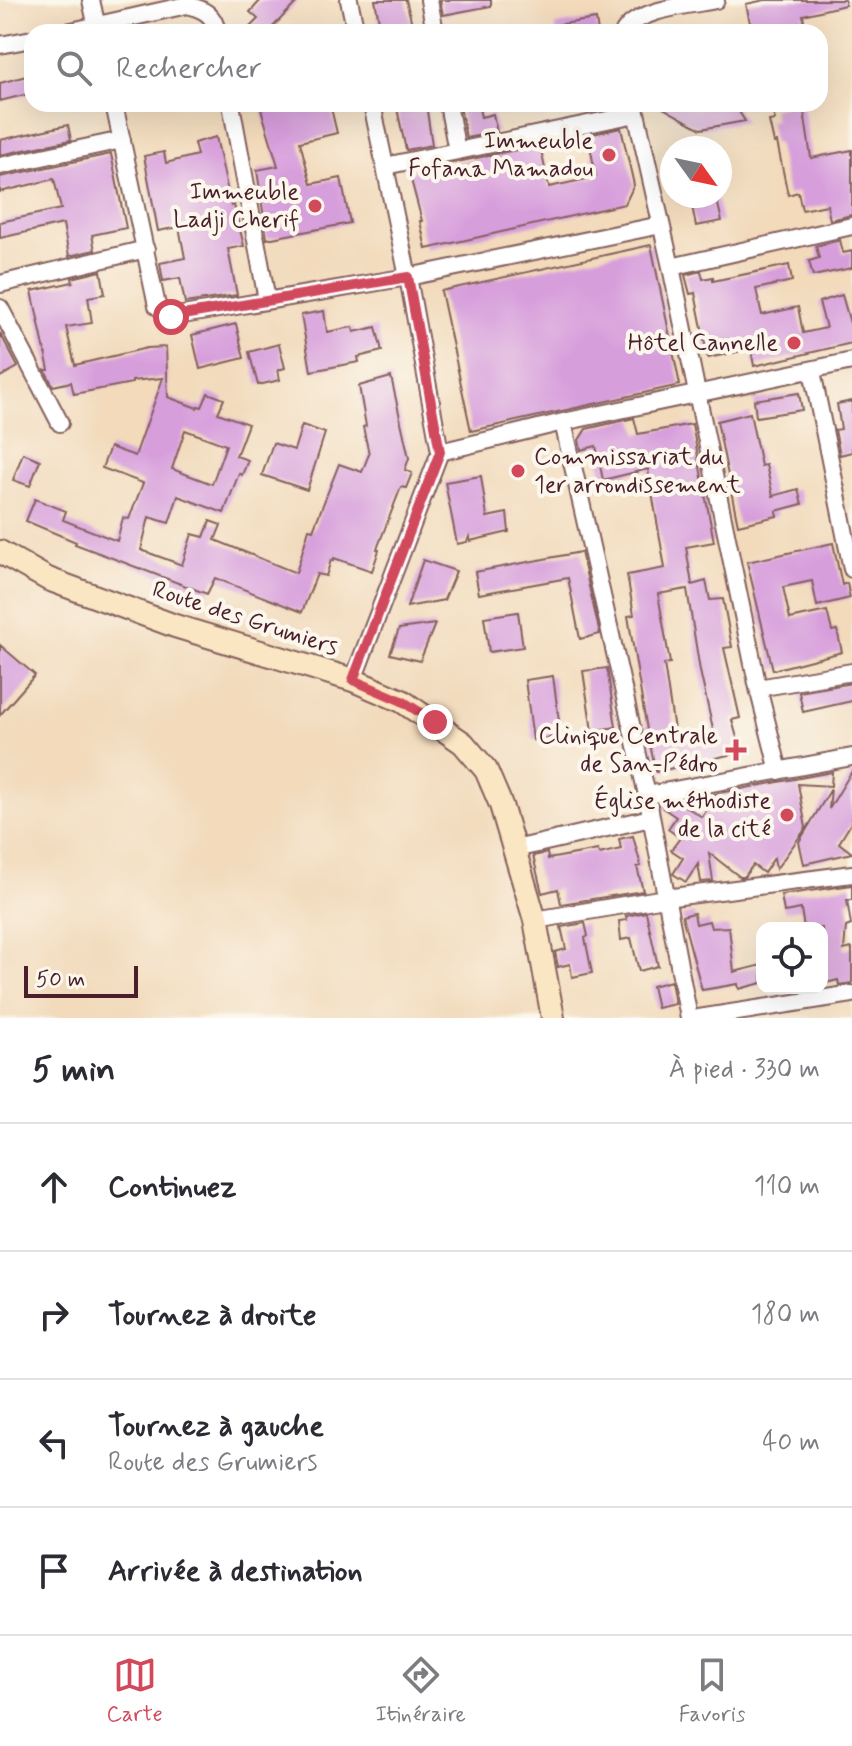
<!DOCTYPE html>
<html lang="fr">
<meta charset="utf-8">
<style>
body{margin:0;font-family:Mynerve,sans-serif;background:#f2f2f3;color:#2b2b33}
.controls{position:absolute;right:24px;bottom:24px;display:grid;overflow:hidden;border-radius:16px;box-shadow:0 8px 32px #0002}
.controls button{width:72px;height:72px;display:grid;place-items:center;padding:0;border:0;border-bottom:2px solid #e1e1e2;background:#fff;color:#2b2b33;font:40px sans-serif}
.compass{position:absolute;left:660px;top:136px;width:72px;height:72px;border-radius:50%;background:#fff;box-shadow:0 8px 32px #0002;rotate:123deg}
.scale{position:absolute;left:24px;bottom:20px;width:114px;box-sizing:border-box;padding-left:8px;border:4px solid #4a1f2b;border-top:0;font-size:22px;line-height:28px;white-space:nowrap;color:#4a1f2b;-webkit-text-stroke:6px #fbf7ec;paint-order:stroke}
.stop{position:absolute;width:24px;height:24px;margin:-18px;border:6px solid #d1495b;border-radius:50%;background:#fff}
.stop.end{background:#d1495b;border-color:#fff;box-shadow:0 2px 8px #0008}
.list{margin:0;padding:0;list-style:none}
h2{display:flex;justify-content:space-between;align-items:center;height:104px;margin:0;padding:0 32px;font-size:34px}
h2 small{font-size:26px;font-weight:400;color:#7c7c81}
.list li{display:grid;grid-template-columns:52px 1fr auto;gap:24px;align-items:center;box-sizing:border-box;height:128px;padding:0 32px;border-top:2px solid #e1e1e2}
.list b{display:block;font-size:30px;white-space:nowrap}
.list p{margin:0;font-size:26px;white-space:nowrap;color:#7c7c81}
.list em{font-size:26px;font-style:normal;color:#7c7c81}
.icon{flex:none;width:44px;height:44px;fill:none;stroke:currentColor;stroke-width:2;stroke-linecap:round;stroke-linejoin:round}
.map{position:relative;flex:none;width:852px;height:1018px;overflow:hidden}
.search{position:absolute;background:#fff;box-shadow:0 8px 32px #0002;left:24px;right:24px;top:24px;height:88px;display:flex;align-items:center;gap:20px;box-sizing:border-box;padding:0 28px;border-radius:24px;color:#7c7c81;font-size:30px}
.sheet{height:616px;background:#fff}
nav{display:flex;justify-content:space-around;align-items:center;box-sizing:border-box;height:112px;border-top:2px solid #e1e1e2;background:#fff;font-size:22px;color:#7c7c81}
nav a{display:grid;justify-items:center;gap:4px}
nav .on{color:#d1495b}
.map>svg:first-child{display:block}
.building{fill:#d79edc;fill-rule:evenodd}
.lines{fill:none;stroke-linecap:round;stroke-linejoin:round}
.minor-casing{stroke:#85605d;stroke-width:20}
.secondary-casing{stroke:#85605d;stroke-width:26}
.minor{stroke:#fff;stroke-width:16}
.secondary{stroke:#fbe6c3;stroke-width:22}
.route{stroke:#d1495b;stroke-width:10}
.poi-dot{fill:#d1495b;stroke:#fbf7ec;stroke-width:3}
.labels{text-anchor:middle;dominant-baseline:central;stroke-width:8;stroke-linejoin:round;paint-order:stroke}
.poi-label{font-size:24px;fill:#4a1f2b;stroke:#fbf7ec;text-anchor:end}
.street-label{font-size:24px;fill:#4a1f2b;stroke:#fbf7ec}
</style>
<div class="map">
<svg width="852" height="1018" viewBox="0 0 852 1018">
<rect width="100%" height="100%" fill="#fbf7ec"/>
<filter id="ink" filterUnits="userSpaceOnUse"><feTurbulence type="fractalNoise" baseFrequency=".0125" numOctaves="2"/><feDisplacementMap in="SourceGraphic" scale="16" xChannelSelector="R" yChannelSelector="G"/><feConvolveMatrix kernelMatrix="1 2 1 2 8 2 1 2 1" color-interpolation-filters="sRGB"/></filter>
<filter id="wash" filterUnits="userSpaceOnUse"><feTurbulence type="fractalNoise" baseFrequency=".006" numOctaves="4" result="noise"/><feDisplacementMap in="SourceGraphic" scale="32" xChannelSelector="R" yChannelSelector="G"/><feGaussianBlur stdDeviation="1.8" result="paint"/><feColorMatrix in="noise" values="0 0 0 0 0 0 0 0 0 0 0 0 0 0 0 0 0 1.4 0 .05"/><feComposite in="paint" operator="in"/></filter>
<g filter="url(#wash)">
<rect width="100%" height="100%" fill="#f2dabb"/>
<g id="blocks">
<path class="building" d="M 261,0 L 299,0 L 268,32 L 245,32 L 258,19 L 250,12 Z
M 375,0 L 406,0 L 414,32 L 381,32 Z
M 440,0 L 491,0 L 491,6 L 443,15 Z
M 765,0 L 845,0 L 845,5 L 803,15 L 806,32 L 752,32 L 746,4 Z
M 596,19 L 598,32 L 556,32 L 555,25 Z
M 30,75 L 32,93 L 0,101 L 0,83 Z
M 282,104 L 330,104 L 337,133 L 300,142 L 311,184 L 341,178 L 350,223 L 267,239 L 257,170 L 278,166 L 261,109 Z
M 396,104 L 426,104 L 432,145 L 406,150 Z
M 469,104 L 478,104 L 481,117 L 493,114 L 497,132 L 466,138 L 460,106 Z
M 656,104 L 734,104 L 745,121 L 701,129 Z
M 793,104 L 803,104 L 811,158 L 852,150 L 852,215 L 830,220 L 827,205 L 802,210 L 798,192 L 788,195 L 777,142 L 774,143 L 769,121 L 775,120 L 772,109 Z
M 68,125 L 71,140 L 0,155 L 0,140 Z
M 621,128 L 634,185 L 625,204 L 426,249 L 420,221 L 422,221 L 409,172 L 540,145 L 549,187 L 596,177 L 588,135 Z
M 216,137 L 231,206 L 234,205 L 244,246 L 228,249 L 237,295 L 185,303 L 180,278 L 163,281 L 160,263 L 185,258 L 179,227 L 158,231 L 144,156 L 164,152 L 166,163 L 197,155 L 194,143 Z
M 111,154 L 126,228 L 92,235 L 95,250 L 69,256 L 63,224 L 0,238 L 0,222 L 61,209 L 54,179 L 0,192 L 0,177 Z
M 690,196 L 716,196 L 722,221 L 696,226 Z
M 840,240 L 843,253 L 852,251 L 852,268 L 813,276 L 809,261 L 819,258 L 816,246 Z
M 651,245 L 680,385 L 471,431 L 441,291 Z
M 789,265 L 792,281 L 756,289 L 762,315 L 798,307 L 803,333 L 826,328 L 819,302 L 842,295 L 850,323 L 852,322 L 852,343 L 754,366 L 751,349 L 708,358 L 695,293 L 690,294 L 685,275 L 701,271 L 703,279 L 713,277 L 713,281 Z
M 101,271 L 105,294 L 88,297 L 92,323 L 66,327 L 75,365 L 147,348 L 166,347 L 168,397 L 197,408 L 198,406 L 202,407 L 208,393 L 224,399 L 218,413 L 248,424 L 236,456 L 248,460 L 242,475 L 239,473 L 224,513 L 178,496 L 169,523 L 149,517 L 141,550 L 182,565 L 192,534 L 204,537 L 210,521 L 221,525 L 215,540 L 296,573 L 309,529 L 313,530 L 339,464 L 362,472 L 369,454 L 363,427 L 366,426 L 359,386 L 391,377 L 409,458 L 405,470 L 412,473 L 406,488 L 401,487 L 377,549 L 379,550 L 372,571 L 334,558 L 333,561 L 331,560 L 326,576 L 317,574 L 302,612 L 215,578 L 207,594 L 75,544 L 76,542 L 26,521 L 35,499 L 66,511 L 63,520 L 117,541 L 123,518 L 129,519 L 143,483 L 102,468 L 110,447 L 135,456 L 163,378 L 132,381 L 132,383 L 74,394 L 71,382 L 53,386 L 45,370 L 49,370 L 32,291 L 73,282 L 72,278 ZM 185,430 L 226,445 L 212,484 L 172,469 Z
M 324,311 L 327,332 L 353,327 L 354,332 L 376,327 L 382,351 L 358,357 L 359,362 L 311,371 L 301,315 Z
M 236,324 L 244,358 L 200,369 L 192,335 Z
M 0,333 L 18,367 L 0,377 Z
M 279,344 L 285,368 L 278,370 L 280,380 L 258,385 L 249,352 Z
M 799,393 L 802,410 L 756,417 L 754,400 Z
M 852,401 L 852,452 L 840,455 L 835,430 L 841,429 L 837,404 Z
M 750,413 L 761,466 L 766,465 L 773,496 L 798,489 L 802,504 L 776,511 L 777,516 L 738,525 L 717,421 Z
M 634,418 L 638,434 L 692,424 L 714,542 L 686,547 L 692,585 L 706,581 L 710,600 L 723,599 L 732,647 L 724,648 L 740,718 L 732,720 L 741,752 L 656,772 L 648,736 L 628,616 L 634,615 L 627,575 L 665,568 L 648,469 L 603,480 L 596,446 L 581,450 L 579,440 L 586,429 ZM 687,589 L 700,671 L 714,734 L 676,743 L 664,664 L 670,663 L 658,594 Z
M 302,425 L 325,433 L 307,490 L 262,475 L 273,443 L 294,450 Z
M 23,453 L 40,460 L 30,486 L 13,480 Z
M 481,476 L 487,517 L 507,513 L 509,532 L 470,541 L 469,537 L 467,542 L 457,544 L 445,482 Z
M 833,543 L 842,585 L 847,583 L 850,598 L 817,606 L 812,581 L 783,587 L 790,619 L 827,611 L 832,631 L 837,630 L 842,652 L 773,670 L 747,562 Z
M 581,552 L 600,634 L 580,639 L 568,578 L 479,594 L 475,572 Z
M 423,560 L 456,571 L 444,600 L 407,607 Z
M 518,612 L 523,647 L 489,652 L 484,617 Z
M 435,624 L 420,661 L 390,654 L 399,629 Z
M 0,645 L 35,675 L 0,715 Z
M 607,668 L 616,727 L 592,731 L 583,671 Z
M 553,676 L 561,736 L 533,740 L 525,680 Z
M 852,683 L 852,701 L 803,712 L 799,692 Z
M 852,771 L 852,822 L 839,843 L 852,853 L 804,864 L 799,842 L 831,789 L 829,809 Z
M 832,772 L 831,786 L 798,784 L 806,828 L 776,869 L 774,858 L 764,873 L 753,865 L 744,877 L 740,877 L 709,853 L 713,881 L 701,882 L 698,864 L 686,882 L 673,874 L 683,858 L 671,850 L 680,838 L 668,829 L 676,817 L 663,808 L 667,803 L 677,801 L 702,817 L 715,798 L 714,794 Z
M 633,836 L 641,866 L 637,867 L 643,891 L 561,904 L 558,889 L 542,893 L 533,856 L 547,853 L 548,859 L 598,850 L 599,854 L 621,849 L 619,839 Z
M 852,885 L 852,900 L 847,900 L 851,925 L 846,927 L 844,950 L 852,948 L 852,983 L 839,985 L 838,980 L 822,984 L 822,928 L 804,928 L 801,909 L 784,912 L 781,895 Z
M 646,912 L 658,966 L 639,971 L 631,938 L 621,940 L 619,921 L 627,920 L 626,916 Z
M 694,913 L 696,924 L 709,921 L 711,928 L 729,927 L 734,972 L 762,965 L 762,983 L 739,989 L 738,984 L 702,990 L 682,916 Z
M 585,923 L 588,936 L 585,938 L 592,973 L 572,977 L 570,964 L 558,967 L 555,952 L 566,949 L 561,927 Z
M 671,981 L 675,1004 L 657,1008 L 652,986 Z"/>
</g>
</g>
<g filter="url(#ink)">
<use href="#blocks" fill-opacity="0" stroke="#85605d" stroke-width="2"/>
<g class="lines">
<g class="minor-casing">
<path id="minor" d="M 91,0 L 98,32
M 349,0 L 356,32
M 429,0 L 435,32
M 67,32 L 187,5 C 203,9 214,14 217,32
M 624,32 C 637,9 691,5 716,0
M 0,45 L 32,39
M 114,104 L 157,306 L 171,317 L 408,277 L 661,225
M 231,104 L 267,300
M 448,104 L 457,151
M 634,104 L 671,267 L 758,688 L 779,771
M 0,166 L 122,140
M 385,166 L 636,114
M 671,267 L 852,226
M 0,284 L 146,249
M 0,308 L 60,423
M 812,371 L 852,569
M 563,422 L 647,795 L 689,1018
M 440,452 L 563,422 L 852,361
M 353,680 L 440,452 L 408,277 L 372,104
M 758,688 L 852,672
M 647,795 L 852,757
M 515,849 L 651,818
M 535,920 L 665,898 L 852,874
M 699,1018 L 852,994"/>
</g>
<g class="secondary-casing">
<path id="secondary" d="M 0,552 L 48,579 L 175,626 L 353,680 L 402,701 L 463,743 L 486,770 L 501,805 L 535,920 L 553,1018"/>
</g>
<use href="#minor" class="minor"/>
<use href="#secondary" class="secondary"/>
</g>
</g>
<g class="lines" filter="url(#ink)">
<path class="route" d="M 171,317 L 408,277 L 440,452 L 353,680 L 402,701 L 435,722"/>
</g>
<g class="poi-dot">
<circle cx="609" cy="155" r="8"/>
<circle cx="315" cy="206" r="8"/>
<circle cx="794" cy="343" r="8"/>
<circle cx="518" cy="471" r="8"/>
<path d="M732 738h8v8h8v8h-8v8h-8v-8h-8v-8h8z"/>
<circle cx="787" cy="815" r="8"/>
</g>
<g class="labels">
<g class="poi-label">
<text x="593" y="141">Immeuble<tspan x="593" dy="28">Fofana Mamadou</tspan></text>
<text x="299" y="192">Immeuble<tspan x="299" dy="28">Ladji Cherif</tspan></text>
<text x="778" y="343">Hôtel Cannelle</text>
<text x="534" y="457" text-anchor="start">Commissariat du<tspan x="534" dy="28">1er arrondissement</tspan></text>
<text x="718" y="736">Clinique Centrale<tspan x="718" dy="28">de San-Pédro</tspan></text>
<text x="771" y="801">Église méthodiste<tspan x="771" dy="28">de la cité</tspan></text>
</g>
<g class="street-label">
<text transform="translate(245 619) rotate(18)">Route des Grumiers</text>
</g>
</g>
</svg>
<div class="controls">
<button><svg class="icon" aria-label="locate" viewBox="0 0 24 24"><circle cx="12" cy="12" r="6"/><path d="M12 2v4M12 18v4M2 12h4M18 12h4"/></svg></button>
</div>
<svg class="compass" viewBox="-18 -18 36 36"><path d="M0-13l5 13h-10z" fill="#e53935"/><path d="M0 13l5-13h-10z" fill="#7c7c81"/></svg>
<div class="scale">50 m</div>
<div class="stop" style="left:171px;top:317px"></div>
<div class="stop end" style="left:435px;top:722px"></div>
<div class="search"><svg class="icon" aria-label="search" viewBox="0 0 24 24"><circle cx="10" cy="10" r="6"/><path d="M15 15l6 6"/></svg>Rechercher</div>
</div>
<section class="sheet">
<h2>5 min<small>À pied · 330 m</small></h2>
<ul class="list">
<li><svg class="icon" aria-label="ahead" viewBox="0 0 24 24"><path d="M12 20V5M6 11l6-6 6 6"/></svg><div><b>Continuez</b></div><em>110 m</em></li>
<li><svg class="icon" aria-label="right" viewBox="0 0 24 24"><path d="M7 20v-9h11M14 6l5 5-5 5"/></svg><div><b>Tournez à droite</b></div><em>180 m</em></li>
<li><svg class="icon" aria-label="left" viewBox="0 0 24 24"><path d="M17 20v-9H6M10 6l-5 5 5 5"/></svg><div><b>Tournez à gauche</b><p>Route des Grumiers</p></div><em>40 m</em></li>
<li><svg class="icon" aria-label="arrive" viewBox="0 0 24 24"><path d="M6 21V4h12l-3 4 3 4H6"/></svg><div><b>Arrivée à destination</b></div></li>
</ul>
</section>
<nav>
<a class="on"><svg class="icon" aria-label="map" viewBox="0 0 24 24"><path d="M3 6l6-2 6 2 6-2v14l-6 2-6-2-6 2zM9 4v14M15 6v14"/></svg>Carte</a>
<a><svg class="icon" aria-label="directions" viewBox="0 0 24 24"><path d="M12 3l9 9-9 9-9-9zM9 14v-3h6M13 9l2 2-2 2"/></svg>Itinéraire</a>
<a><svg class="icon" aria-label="saved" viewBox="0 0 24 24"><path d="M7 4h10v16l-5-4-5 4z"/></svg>Favoris</a>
</nav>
